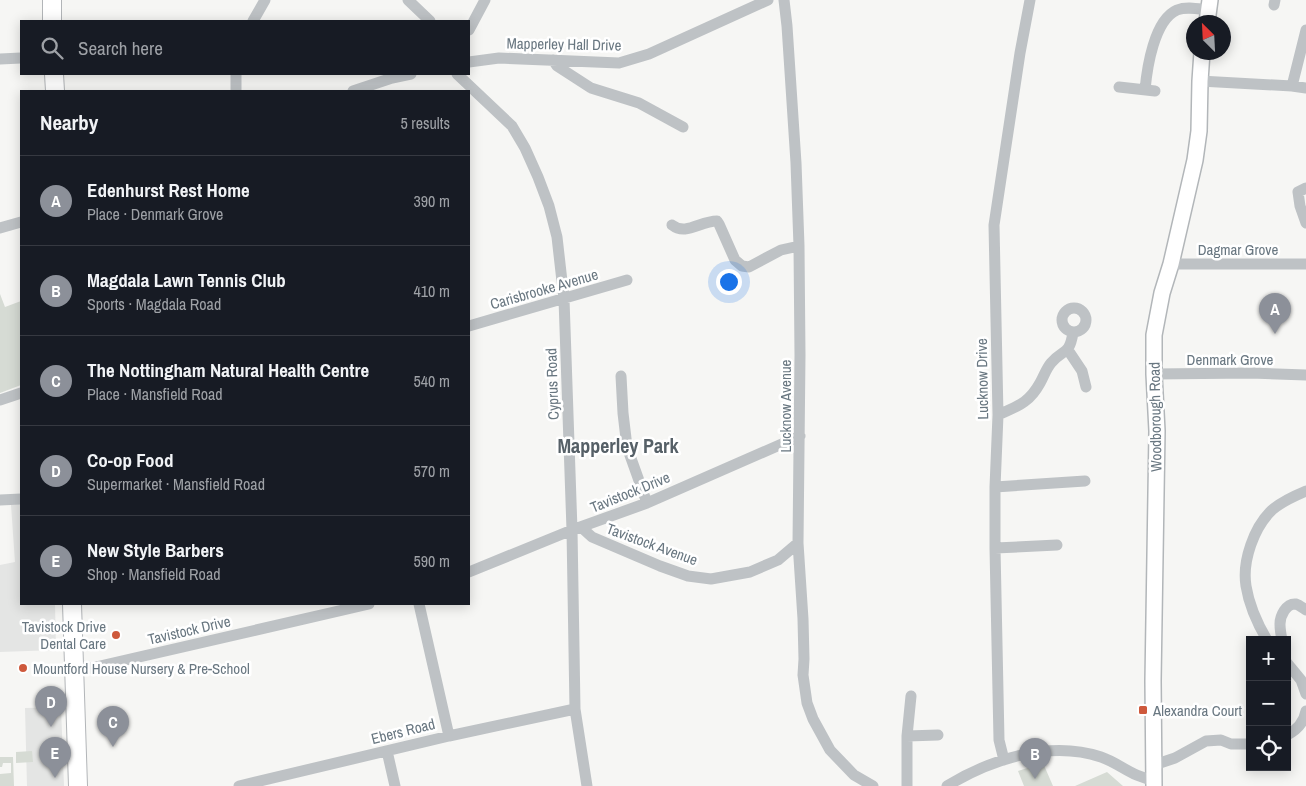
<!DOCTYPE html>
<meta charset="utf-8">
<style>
body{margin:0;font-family:"Archivo Narrow",sans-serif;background:#20242c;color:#f1f3f6}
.controls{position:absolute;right:15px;bottom:15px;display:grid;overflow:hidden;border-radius:0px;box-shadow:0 2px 12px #0003}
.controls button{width:45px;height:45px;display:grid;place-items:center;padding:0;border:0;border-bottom:1px solid #363941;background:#171b24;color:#f1f3f6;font:25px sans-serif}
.compass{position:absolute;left:1186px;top:15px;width:45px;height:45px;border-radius:50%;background:#171b24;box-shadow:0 2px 12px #0003;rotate:336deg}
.you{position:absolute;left:728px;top:281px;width:18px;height:18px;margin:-12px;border:4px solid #fff;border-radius:50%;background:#1a73e8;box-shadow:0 0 0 8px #1a73e833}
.badge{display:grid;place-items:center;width:32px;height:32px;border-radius:50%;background:#8c9099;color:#fff;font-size:16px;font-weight:700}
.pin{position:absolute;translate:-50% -41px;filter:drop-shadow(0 1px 2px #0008)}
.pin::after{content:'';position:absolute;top:26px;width:18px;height:15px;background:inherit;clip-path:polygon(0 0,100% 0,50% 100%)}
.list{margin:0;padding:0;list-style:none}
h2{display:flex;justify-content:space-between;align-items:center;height:65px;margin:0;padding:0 20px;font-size:21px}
h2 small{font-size:16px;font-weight:400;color:#9ea1a6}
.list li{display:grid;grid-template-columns:32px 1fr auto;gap:15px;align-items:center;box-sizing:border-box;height:90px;padding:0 20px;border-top:1px solid #363941}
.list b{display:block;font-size:19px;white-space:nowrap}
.list p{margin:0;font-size:16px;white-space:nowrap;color:#9ea1a6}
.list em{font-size:16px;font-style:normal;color:#9ea1a6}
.icon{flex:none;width:28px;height:28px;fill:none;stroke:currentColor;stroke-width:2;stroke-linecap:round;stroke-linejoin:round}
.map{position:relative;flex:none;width:1306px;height:786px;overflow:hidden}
.search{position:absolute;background:#171b24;box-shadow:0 2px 12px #0003;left:20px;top:20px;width:450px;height:55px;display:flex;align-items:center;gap:12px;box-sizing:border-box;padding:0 18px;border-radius:0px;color:#9ea1a6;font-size:19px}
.panel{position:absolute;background:#171b24;box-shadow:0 2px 12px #0003;left:20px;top:90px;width:450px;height:515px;border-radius:0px}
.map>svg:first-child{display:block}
.built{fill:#e4e5e4}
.green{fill:#d6dbd4}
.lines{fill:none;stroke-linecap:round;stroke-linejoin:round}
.major-casing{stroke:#b2b6b9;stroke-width:18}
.highway-casing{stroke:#b2b5b8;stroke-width:20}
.minor{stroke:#bec2c5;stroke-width:11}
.major{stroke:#fff;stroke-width:15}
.highway{stroke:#fff;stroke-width:18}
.poi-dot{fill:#ce593c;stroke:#fff;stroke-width:2}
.labels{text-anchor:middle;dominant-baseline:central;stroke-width:5;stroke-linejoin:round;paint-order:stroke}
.street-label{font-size:15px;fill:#697781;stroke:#fff}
.poi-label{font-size:15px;fill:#697781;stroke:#fff;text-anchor:start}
.district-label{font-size:20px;font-weight:bold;fill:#566067;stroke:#fff}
</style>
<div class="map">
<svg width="1306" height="786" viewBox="0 0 1306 786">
<rect width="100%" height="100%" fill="#f6f6f4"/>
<path class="built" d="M 21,504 L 21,604 L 55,604 L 56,650 L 0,652 L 0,565 L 15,562 L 11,505 Z
M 61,707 L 64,786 L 27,786 L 25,708 Z"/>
<path class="green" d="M 0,294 L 5,307 L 21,301 L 21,385 L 0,393 Z
M 32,751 L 33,762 L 16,763 L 16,752 Z
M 0,757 L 13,757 L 14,786 L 0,786 L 0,774 L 11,773 L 11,763 L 3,763 L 2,767 L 0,767 Z
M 1043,763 L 1053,786 L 1024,786 L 1018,771 Z
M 1107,772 L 1123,786 L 1075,786 Z"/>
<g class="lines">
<g class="major-casing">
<path id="major" d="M 1207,22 L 1210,0
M 1154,786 L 1153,681 L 1157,431 L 1154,374 L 1154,335 L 1162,293 L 1171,264 L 1195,160 L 1199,131 L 1200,81 L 1202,52"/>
</g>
<g class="highway-casing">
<path id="highway" d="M 52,0 L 52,21
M 54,74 L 55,91
M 72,604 L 78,786"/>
</g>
<path class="minor" d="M 408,0 L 430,21
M 784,0 L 787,26 L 796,163 L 799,246 L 800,355 L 798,543 L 803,619 L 804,659 L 803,675 L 807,703 L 813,719 L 830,750 L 854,775 L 873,786
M 1274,5 L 1275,0
M 253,21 L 265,0
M 469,30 L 485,0
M 0,59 L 21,58
M 553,60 L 557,66 L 591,88 L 639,103 L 683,127
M 469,62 L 499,58 L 619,63 L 649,54 L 768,0
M 457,74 L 512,126 L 525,148 L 538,177 L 549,206 L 557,237 L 564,299 L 572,530 L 575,709 L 587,786
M 1200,81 L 1292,86 L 1306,88
M 1292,86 L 1306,30
M 1119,87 L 1155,91
M 1145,90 C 1147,68 1154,20 1177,10 C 1187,6 1199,9 1208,10
M 236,91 L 236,74
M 353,91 L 392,78 L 411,74
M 1306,188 L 1298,192 L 1300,206 L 1306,223
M 672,225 C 686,236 700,221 717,221 L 719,224 L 735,260 L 742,266 L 749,267 L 781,250 L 799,246
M 0,228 L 21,222
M 1171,264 L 1306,264
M1062 320a12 12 0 1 1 24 0a12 12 0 1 1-24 0Z
M 469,326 L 627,280
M 1068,350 L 1082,371 L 1086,387
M 1154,374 L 1251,373 L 1306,375
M 621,376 L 623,413 L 627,447 L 647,503
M 0,400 L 21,393
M 998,415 C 1018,406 1029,403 1040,383 C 1044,376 1046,369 1051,363 C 1064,348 1069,356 1073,333
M 995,487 L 1085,481
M 0,500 L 21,499
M 581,527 L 592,537 L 660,566 L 688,576 L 711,579 L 750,572 L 778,560 L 798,543
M 995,548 L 1057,545
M 469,572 L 572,530 L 647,503 L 800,436
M 419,604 L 449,736
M 1267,640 C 1257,623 1249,605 1246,586 C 1242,561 1254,527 1272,510 C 1281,502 1294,496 1306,491
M 1282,640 C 1281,635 1280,629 1280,624 C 1280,616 1286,603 1296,604 C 1299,605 1303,608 1306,610
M 1287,663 L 1301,680 L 1306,694
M 74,672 L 369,604
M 1287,735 C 1297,730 1304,722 1306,711
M 907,736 L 938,735
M 387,751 L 395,786
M 1004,760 L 999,740 L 995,548 L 995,487 L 998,415 L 994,225 L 1020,53 L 1030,0
M 1154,763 L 1160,763 L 1175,758 L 1206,741 L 1221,740 L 1231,744 L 1250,744
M 239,786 L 449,736 L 575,709
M 907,786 L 907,736 L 911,696
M 947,786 C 991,759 1050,740 1101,757 C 1119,763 1134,778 1154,780"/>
<use href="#major" class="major"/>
<use href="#highway" class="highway"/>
</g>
<g class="poi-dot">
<circle cx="116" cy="635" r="5"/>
<circle cx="23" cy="668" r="5"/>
<rect x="1138" y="705" width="10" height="10" rx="2.5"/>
</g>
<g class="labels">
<g class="street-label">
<text transform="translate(564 44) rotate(1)">Mapperley Hall Drive</text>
<text x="1238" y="249">Dagmar Grove</text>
<text transform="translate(544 289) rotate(-16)">Carisbrooke Avenue</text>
<text x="1230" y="359">Denmark Grove</text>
<text transform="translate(982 379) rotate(-91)">Lucknow Drive</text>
<text transform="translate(552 384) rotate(-92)">Cyprus Road</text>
<text transform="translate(785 406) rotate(-90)">Lucknow Avenue</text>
<text transform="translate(1155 417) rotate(-91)">Woodborough Road</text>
<text transform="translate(630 492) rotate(-22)">Tavistock Drive</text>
<text transform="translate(652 544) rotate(20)">Tavistock Avenue</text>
<text transform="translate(189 630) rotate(-13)">Tavistock Drive</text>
<text transform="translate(403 731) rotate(-14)">Ebers Road</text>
</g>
<g class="poi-label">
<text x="106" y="626" text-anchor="end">Tavistock Drive<tspan x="106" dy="17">Dental Care</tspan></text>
<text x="33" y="668">Mountford House Nursery &amp; Pre-School</text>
<text x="1153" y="710">Alexandra Court</text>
</g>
<g class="district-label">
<text x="618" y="445">Mapperley Park</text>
</g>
</g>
</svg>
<div class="controls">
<button>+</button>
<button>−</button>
<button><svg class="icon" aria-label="locate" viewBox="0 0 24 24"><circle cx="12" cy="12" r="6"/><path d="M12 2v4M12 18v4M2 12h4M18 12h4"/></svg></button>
</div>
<svg class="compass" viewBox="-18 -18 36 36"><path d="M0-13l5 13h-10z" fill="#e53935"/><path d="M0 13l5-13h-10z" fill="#9ea1a6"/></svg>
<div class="you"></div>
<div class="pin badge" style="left:1275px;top:334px">A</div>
<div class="pin badge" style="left:1035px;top:779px">B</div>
<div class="pin badge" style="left:113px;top:747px">C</div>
<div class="pin badge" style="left:51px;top:727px">D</div>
<div class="pin badge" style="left:55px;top:778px">E</div>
<div class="search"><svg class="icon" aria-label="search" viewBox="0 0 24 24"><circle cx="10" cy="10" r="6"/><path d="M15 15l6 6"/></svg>Search here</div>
<section class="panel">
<h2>Nearby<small>5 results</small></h2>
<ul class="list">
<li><span class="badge">A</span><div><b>Edenhurst Rest Home</b><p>Place · Denmark Grove</p></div><em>390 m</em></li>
<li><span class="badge">B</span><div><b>Magdala Lawn Tennis Club</b><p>Sports · Magdala Road</p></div><em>410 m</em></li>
<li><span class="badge">C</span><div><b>The Nottingham Natural Health Centre</b><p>Place · Mansfield Road</p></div><em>540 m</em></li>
<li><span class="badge">D</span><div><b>Co-op Food</b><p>Supermarket · Mansfield Road</p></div><em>570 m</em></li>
<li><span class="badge">E</span><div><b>New Style Barbers</b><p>Shop · Mansfield Road</p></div><em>590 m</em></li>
</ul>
</section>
</div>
